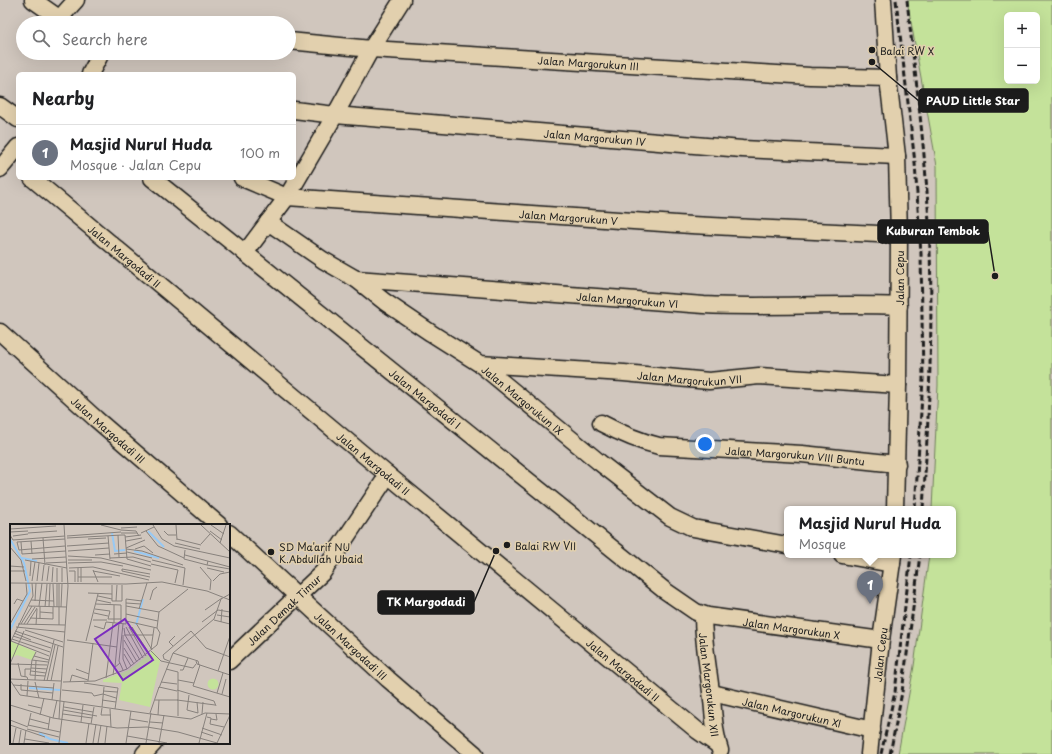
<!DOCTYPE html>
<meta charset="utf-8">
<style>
body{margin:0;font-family:"Playpen Sans",sans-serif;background:#f2f2f2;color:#202124}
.controls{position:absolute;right:12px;top:12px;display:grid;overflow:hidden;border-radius:6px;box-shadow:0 4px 16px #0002}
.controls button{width:36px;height:36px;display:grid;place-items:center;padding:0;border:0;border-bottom:1px solid #e0e0e0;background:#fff;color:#202124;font:20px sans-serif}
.you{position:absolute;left:705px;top:444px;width:14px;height:14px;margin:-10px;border:3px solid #fff;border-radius:50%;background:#1a73e8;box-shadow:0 0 0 6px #1a73e833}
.badge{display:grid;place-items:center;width:26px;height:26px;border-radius:50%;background:#1c1c1c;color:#fff;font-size:13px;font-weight:700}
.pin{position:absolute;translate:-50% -33px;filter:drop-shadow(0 1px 2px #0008)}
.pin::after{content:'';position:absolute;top:21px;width:14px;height:12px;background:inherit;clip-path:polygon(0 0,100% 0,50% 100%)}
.popup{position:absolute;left:784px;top:506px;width:172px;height:52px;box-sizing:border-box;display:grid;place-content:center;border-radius:6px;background:#fff;filter:drop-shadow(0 1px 3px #0005);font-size:13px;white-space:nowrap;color:#757577}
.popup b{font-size:15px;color:#202124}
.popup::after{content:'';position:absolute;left:50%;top:100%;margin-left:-8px;border:8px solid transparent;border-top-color:#fff}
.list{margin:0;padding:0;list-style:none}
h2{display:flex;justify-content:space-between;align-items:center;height:52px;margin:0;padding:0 16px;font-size:17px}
h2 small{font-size:13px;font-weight:400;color:#757577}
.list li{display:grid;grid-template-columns:26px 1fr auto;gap:12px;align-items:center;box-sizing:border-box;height:56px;padding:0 16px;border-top:1px solid #e0e0e0}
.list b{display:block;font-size:15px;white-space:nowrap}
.list p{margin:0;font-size:13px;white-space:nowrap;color:#757577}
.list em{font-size:13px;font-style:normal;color:#757577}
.icon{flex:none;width:22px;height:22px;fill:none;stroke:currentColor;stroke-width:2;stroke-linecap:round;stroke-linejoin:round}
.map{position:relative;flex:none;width:1052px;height:754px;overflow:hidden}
.search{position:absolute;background:#fff;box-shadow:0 4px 16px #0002;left:16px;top:16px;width:280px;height:44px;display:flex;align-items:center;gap:10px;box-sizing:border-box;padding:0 14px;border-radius:22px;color:#757577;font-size:15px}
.panel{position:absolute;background:#fff;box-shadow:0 4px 16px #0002;left:16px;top:72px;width:280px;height:108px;border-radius:6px}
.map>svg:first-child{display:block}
.green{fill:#c4e29a;stroke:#707f5b;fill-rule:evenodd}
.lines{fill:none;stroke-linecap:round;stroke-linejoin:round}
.minor-casing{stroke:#1c1c1c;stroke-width:19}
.minor{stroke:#e2d0ae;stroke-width:16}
.rail{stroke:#1c1c1c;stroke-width:3;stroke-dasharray:6 3;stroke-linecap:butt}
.poi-dot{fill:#1c1c1c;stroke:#e2d0ae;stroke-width:1.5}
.labels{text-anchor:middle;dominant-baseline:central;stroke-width:3;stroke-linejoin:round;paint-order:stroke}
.poi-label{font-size:10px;fill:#1c1c1c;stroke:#e2d0ae;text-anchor:start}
.street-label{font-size:10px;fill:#1c1c1c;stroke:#e2d0ae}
.inset-river{fill:none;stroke:#97c9f4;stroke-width:2}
.inset-road{fill:none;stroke:#88827d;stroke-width:1}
.view{fill:#7b2cbf;fill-opacity:0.15;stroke:#7b2cbf;stroke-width:2}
.inset-edge{fill:none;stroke:#1c1c1c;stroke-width:2}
.leader{fill:none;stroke:#1c1c1c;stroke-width:1.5}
.callout-dot{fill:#1c1c1c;stroke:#e2d0ae;stroke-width:1.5}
.callout{fill:#1c1c1c;stroke:#1c1c1c;stroke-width:1.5}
.callout-label{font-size:11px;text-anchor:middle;font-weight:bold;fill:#fff}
</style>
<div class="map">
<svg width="1052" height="754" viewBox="0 0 1052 754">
<rect width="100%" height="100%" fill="#d0c6bd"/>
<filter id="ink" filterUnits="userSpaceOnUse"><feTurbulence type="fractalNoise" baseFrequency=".025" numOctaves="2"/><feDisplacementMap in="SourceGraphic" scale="8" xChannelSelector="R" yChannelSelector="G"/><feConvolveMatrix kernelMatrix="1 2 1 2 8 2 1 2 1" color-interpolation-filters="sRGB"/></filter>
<g filter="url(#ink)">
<path class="green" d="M 907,0 L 1052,0 L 1052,754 L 898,754 L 914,666 L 929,555 L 953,555 L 953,509 L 932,509 L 938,385 L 937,166 ZM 1007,15 L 1037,15 L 1037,81 L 1007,81 Z"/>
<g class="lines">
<g class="minor-casing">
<g id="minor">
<path d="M 33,0 L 66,23"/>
<path d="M 883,0 L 888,78 L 897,156 L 899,235 L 898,385 L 895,509"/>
<path d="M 59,19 L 76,0"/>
<path id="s1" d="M 289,41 L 371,49 L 810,76 L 888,78"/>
<path d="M 90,74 L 99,57 L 99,53"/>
<path d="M 0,106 L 18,119"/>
<path id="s2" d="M 294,110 L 335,115 L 742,149 L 897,156"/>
<path d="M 0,169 L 18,147"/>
<path id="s3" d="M 32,178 L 388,475 L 698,731 L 718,745"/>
<path id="s4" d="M 152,178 L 664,590 L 696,612 L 708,616 L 881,640"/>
<path id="s5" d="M 242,178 L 287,197 L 691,225 L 899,235"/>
<path id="s6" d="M 268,222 L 323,260 L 356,279 L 385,302 L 431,333 L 480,364 L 599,462 L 670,517 L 693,528 L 787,545"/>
<path d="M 245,253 L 287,197 L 335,115 L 371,49 L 402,0"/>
<path id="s7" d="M 356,279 L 704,305 C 769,308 834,303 899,306"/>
<path id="s8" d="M 0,332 L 96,419 L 219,525"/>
<path id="s9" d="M 480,364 L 624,373 L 709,381 L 759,376 L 898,385"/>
<path id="s10" d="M 601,423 C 620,433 638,441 659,446 L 802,454 L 897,464"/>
<path id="s11" d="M 229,533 L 388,679 L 475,754"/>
<path d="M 842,555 L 892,564"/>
<path id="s12" d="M 703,615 C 703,641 708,666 711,692 C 714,711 713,731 720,750"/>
<path id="s13" d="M 229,661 L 323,572 L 388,475"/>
<path id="s14" d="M 712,693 L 872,730"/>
<path d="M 144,754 L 154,743"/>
<path id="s15" d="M 869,754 L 881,640 L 893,555"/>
</g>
</g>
<use href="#minor" class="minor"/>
<path class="rail" d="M 896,0 L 915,163 L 921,254 L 923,379 L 915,509
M 907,0 C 916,84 928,168 930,252 C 933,338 928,424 923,509
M 881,754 L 895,692 L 911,555
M 890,754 L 902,692 L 920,555"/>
</g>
</g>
<g class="poi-dot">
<circle cx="872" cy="50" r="4"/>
<circle cx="507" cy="545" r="4"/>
<circle cx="271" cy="552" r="4"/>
</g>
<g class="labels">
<g class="poi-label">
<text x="880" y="50">Balai RW X</text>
<text x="515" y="545">Balai RW VII</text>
<text x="279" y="546">SD Ma'arif NU<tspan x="279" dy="12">K.Abdullah Ubaid</tspan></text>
</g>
<g class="street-label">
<text stroke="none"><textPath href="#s1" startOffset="300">Jalan Margorukun III</textPath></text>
<text stroke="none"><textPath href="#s2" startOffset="302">Jalan Margorukun IV</textPath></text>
<text stroke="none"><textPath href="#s5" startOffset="331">Jalan Margorukun V</textPath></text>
<text stroke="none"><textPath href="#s3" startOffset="121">Jalan Margodadi II</textPath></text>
<text transform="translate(899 278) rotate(-90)">Jalan Cepu</text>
<text stroke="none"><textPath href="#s7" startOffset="272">Jalan Margorukun VI</textPath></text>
<text stroke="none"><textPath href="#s9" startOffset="210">Jalan Margorukun VII</textPath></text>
<text stroke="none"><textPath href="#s4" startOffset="351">Jalan Margodadi I</textPath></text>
<text stroke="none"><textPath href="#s6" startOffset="311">Jalan Margorukun IX</textPath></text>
<text stroke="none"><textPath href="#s8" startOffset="146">Jalan Margodadi III</textPath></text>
<text stroke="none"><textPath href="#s10" startOffset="199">Jalan Margorukun VIII Buntu</textPath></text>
<text stroke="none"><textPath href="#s3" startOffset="445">Jalan Margodadi II</textPath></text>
<text stroke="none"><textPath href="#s13" startOffset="75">Jalan Demak Timur</textPath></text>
<text stroke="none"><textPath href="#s4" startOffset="793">Jalan Margorukun X</textPath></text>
<text stroke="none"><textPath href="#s11" startOffset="166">Jalan Margodadi III</textPath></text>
<text stroke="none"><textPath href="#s15" startOffset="100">Jalan Cepu</textPath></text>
<text stroke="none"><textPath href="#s3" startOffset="769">Jalan Margodadi II</textPath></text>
<text stroke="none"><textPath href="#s12" startOffset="70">Jalan Margorukun XII</textPath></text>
<text stroke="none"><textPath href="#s14" startOffset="82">Jalan Margorukun XI</textPath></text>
</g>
</g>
<g transform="translate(10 524)">
<rect width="220" height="220" fill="#d0c6bd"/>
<path d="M 0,117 L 26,128 L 22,136 L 7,131 L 1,134 ZM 143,127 L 150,137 L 140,183 L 109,176 L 112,159 L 93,158 L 93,156 L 119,146 ZM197.5 160a5.5 5.5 0 1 1 11 0a5.5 5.5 0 1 1-11 0Z" fill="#c4e29a"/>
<path class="inset-river" d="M 138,7 L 154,23M 102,9 L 105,27 L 115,26M 0,15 L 14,39 L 20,67 L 0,106M 124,27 L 149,34M 12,34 L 27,37M 126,101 L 133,75M 19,164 L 50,166M 29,209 L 40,215 L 58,219"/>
<path class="inset-road" d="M 54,1 L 58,62 L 50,177 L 141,190M 91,1 L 111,6M 143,1 L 152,15 L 164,22 L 220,34M 166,1 L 167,16M 191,1 L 220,28M 201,1 L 214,10M 111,4 L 127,3M 0,5 L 46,2M 111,6 L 126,7 L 129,12M 136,7 L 148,22 L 174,34M 154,7 L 158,11 L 166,11M 200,7 L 212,16M 0,8 L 18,7M 18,9 L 47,7M 111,9 L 127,9M 131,9 L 144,3M 0,11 L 3,16 L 55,12M 108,11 L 109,33M 112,11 L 115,11 L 117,35 L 141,42M 3,12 L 18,10M 57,12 L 111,8M 98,12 L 100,35M 115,13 L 131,11M 33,14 L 35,41M 57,14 L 112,11M 55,15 L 7,18 L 9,26 L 55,22M 78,15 L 96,14M 167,15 L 191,21M 21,17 L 22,30M 116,17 L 132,14M 11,18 L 12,30 L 56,27M 165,19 L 190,25M 210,19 L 216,1M 191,20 L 200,10M 57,22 L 99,19M 0,23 L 11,36 L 16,57M 116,24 L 135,16M 116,25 L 132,27 L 173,41M 125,25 L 134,22 L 143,29M 175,26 L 174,35 L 197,41M 58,27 L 99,24M 117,28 L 142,34M 104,30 L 117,29M 85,31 L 100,30M 175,31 L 220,43M 58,32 L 91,34 L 141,46M 100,34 L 123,33 L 141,38M 22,35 L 56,33M 15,36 L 57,44M 58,36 L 82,36M 142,36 L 175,44 L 173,61M 198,37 L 197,41 L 220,45M 36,39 L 57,38M 58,39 L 91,38 L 113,42M 141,40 L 168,46M 0,42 L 14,43M 190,43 L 201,56 L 200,66M 47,44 L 47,58M 59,44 L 83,43 L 139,56M 197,44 L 214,48M 112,45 L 112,47 L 140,53M 112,45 L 140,50M 83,46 L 88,58M 0,47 L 15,47M 59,47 L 65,47 L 65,58M 83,47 L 110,52M 20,52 L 21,37M 68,53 L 102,53M 22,57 L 25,38M 27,57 L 29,39M 32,57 L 34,41M 37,57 L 39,42M 203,57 L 210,50 L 220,48M 42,58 L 43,43M 52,58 L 52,44M 68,58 L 68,44M 71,58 L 71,44M 0,59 L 116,60 L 152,58 L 197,67 L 220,76M 22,59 L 23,72 L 1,117 L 39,132M 165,59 L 168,46M 43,60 L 44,83M 49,60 L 49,83M 102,61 L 102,77 L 112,77 L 112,61M 78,69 L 102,70M 88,72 L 102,75M 21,76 L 44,77M 87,76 L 101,79M 140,76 L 143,66 L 147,63M 25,77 L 26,59M 106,77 L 107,61M 116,79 L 131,80M 4,80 L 7,75 L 13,77M 86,80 L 111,81 L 111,99M 19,82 L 56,83M 29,82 L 32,59M 116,82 L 149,88M 35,83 L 37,60M 39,83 L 40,60M 47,83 L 47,60M 51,83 L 52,60M 85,85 L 100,87 L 98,95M 129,85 L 137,59M 195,86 L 212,74M 208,86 L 220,88M 30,88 L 43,89M 149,88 L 178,65M 84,89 L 98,92M 116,90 L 148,97M 207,91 L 220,93M 20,94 L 43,95 L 43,83M 30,95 L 30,82M 98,95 L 111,95M 83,96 L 97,96M 204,96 L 220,100M 116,97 L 147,104M 192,98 L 208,86M 211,98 L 212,85M 104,99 L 104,81M 126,99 L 142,126M 0,100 L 17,70 L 16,59M 8,100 L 55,101M 11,100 L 22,82M 14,100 L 25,83M 17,100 L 27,84M 113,100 L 109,137 L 113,146M 26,101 L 27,85M 49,101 L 49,83M 84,102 L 94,105 L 96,98 L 116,100 L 116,75 L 132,77M 6,103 L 55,108M 116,103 L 133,134M 119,103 L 136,132M 122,103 L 139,129M 114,104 L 115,111 L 130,136M 147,104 L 149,88M 15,106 L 53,118M 5,107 L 53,123M 4,109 L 21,116M 113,111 L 113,135 L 117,145M 114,111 L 143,111M 3,112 L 41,124M 2,115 L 40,128M 57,116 L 107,123M 114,116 L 127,138M 76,117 L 88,70M 163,122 L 159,118 L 165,112M 114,124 L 124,140M 141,125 L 144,104M 141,127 L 151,137 L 183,144 L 186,140M 26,128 L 22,136 L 38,138M 163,129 L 188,137 L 189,141M 114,130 L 121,142M 24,132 L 39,136M 22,136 L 20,151 L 35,152M 159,137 L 154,135 L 153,131 L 181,107 L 196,124 L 220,133M 186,137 L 187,140 L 220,151M 8,139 L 11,152 L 17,153 L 18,156M 0,140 L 14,107M 0,140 L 37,141M 190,141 L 183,162 L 220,173M 105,143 L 109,99M 21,144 L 37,145M 66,145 L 79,150M 156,145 L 168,148 L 168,192M 170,146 L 173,146 L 178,134M 21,147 L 36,149M 208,147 L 220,112M 103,151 L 104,144 L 110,139M 15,153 L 15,145 L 21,145M 96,154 L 103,99M 0,155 L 51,157M 0,156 L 10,171 L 50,177 L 49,195M 25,156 L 26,137M 168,156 L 184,159M 34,157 L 44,116M 37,157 L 45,121M 41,157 L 48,122M 78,157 L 83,119M 25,158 L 29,174M 53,158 L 85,157 L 117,145 L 147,121 L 150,109 L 147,104M 60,158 L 62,151 L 78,156M 151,158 L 167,160M 74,159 L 108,164 L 105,185M 11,160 L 11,166 L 43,169M 3,161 L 44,164M 149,163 L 167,167M 149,164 L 163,129 L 204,95 L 211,75 L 220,70M 52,166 L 82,169 L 84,172 L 93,170 L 106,174M 167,166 L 204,177 L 206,182M 93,167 L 107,168M 207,169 L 213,149M 212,170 L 216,155M 179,171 L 177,186 L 188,189 L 187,178M 17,172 L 18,157M 220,174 L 220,188M 42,176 L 44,159M 92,176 L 106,178M 145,176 L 168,176M 167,176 L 205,181M 0,181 L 43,194 L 107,204 L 137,203M 18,181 L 31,184M 54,183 L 83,188M 92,183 L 94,163M 92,184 L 91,191 L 101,191M 100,185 L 101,203M 53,186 L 87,192M 140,189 L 149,163M 53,190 L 82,194M 141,190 L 181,195 L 195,189 L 220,190M 192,190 L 193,178M 30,191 L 34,174M 148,191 L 149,176M 197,193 L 201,194 L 200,200 L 214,203M 43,194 L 47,176M 20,195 L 39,200M 120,195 L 138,198M 201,195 L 207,196 L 206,190M 0,196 L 18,203M 71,198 L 73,181M 140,198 L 153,199M 81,200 L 84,183M 0,201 L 35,213M 18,201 L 50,208M 18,202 L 21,189M 137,203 L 168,208 L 207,219M 192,204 L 212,211M 17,205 L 49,213M 38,206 L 40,193M 191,208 L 203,212M 117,212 L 157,219M 15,215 L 39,219M 3,219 L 6,204M 9,219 L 11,206M 14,219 L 16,206M 49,219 L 54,178M 76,219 L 79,199M 83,219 L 86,200M 88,219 L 91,201M 95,219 L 97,202M 116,219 L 121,187M 136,219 L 141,189M 149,219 L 154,191M 189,219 L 197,189M 207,219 L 220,191"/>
<path class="view" d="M 115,95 L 143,136 L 113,156 L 85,115 Z"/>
<rect width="220" height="220" class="inset-edge"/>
</g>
<path class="leader" d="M872 62L919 101M995 276L988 232M496 551L474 602"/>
<g class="callout-dot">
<circle cx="872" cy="62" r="4"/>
<circle cx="995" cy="276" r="4"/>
<circle cx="496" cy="551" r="4"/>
</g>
<g class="callout">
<rect x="919" y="89" width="109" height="23" rx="4"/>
<rect x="878" y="220" width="110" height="23" rx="4"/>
<rect x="378" y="591" width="96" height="23" rx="4"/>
</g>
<g class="callout-label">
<text x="973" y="105">PAUD Little Star</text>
<text x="933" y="235">Kuburan Tembok</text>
<text x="426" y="606">TK Margodadi</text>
</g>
</svg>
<div class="controls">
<button>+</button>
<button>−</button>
</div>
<div class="you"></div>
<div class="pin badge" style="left:870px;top:604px;background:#6b7280">1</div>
<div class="popup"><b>Masjid Nurul Huda</b>Mosque</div>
<div class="search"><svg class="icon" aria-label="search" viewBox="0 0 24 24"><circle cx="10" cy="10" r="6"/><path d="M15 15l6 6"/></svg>Search here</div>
<section class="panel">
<h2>Nearby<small></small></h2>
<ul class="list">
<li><span class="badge" style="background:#6b7280">1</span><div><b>Masjid Nurul Huda</b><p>Mosque · Jalan Cepu</p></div><em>100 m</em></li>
</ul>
</section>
</div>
